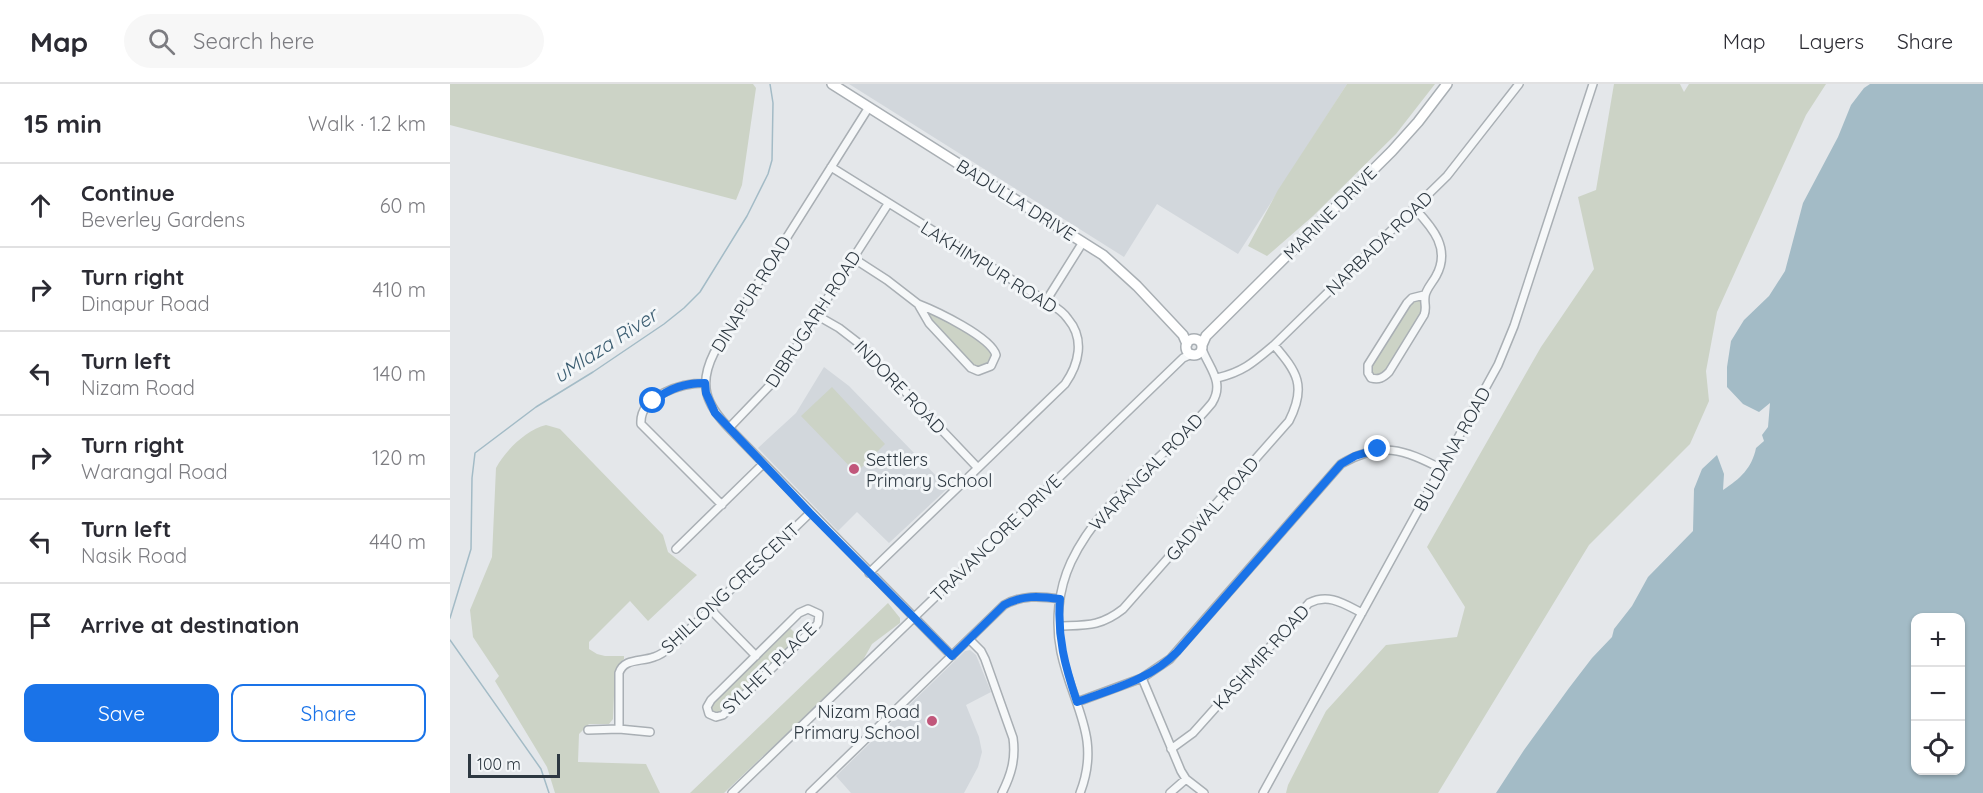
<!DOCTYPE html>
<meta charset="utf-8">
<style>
body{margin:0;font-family:Quicksand,sans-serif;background:#f7f7f7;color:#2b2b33}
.controls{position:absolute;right:18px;bottom:18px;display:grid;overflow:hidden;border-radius:12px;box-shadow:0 2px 4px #0004}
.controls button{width:54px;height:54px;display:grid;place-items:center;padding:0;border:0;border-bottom:2px solid #e1e1e2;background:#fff;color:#2b2b33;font:30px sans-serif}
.scale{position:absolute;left:18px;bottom:15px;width:92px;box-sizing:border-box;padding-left:6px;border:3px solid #2d3841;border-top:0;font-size:16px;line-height:21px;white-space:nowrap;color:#2d3841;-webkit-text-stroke:4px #f3f6f8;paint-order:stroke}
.stop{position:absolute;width:18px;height:18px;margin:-14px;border:4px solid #1a73e8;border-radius:50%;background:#fff}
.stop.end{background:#1a73e8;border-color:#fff;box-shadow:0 2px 6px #0008}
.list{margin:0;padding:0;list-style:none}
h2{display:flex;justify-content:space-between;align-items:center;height:78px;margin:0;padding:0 24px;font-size:26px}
h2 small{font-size:20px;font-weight:400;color:#7c7c81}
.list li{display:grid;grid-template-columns:39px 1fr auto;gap:18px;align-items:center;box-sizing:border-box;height:84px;padding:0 24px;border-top:2px solid #e1e1e2}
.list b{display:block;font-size:22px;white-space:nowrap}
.list p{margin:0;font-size:20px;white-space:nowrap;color:#7c7c81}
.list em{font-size:20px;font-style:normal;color:#7c7c81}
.actions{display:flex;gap:12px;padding:18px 24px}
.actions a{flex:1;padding:14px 0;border:2px solid #1a73e8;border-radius:12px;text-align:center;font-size:21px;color:#1a73e8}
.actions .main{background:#1a73e8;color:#fff}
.icon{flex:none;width:33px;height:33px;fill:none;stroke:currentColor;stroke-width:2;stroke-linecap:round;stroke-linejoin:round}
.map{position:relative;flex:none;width:1533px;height:709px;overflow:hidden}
header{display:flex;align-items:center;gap:36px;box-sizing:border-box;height:84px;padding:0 30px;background:#fff;border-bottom:2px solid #e1e1e2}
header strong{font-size:28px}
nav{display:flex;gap:33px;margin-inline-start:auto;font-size:21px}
.search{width:420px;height:54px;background:#f7f7f7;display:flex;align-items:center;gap:15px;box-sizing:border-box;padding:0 21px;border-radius:33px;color:#7c7c81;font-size:22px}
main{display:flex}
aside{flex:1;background:#fff}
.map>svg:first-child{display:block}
.built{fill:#d2d7dc}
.green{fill:#ccd3c6}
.water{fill:#a3bbc6;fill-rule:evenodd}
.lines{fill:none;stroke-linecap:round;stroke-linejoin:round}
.stream{stroke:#a3bbc6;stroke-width:1.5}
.street-casing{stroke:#a9afb4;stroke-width:10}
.secondary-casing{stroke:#a9afb4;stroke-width:12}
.street{stroke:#f6f8f9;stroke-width:7}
.secondary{stroke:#fff;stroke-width:9}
.route{stroke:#1a73e8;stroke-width:8}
.poi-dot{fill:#c1577b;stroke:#f3f6f8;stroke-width:2}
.labels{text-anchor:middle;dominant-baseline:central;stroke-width:6;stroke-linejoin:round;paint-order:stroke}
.street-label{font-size:18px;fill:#2d3841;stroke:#f3f6f8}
.poi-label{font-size:18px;fill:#2d3841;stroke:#f3f6f8;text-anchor:start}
.water-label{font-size:20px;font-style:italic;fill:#3b5d71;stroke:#f3f6f8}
</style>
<header>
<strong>Map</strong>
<div class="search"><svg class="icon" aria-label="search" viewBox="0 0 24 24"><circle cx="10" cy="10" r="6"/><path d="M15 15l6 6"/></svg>Search here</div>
<nav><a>Map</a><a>Layers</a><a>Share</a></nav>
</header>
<main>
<aside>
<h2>15 min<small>Walk · 1.2 km</small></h2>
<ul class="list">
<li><svg class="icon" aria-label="ahead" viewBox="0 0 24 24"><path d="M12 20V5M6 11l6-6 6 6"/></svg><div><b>Continue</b><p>Beverley Gardens</p></div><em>60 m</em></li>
<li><svg class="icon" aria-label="right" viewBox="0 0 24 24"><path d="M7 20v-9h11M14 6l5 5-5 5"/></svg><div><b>Turn right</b><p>Dinapur Road</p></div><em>410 m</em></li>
<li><svg class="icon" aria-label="left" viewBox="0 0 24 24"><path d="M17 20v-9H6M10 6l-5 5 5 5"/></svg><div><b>Turn left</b><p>Nizam Road</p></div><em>140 m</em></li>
<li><svg class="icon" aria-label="right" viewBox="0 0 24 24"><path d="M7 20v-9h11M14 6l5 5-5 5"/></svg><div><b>Turn right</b><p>Warangal Road</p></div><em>120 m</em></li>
<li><svg class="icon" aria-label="left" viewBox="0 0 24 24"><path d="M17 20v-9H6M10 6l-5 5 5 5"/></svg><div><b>Turn left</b><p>Nasik Road</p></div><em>440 m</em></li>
<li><svg class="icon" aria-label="arrive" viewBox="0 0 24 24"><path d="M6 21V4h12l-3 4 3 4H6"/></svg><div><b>Arrive at destination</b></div></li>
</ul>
<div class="actions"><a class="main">Save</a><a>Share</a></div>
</aside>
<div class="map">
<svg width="1533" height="709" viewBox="0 0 1533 709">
<rect width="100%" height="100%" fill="#e4e7ea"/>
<path class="built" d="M 399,0 L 897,0 L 788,170 L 707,120 L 674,173 Z
M 374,283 L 399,302 L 498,404 L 439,459 L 407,428 L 388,447 L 308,364 L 346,329 Z
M 520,566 L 526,571 L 541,608 L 516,621 L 529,653 L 532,668 L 528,683 L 514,709 L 401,709 L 386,692 L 515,567 Z"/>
<path class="green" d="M 0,0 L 303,0 L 306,4 L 292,101 L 286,116 L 0,41 Z
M 897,0 L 985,0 L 946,50 L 863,132 L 817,172 L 798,162 L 828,106 Z
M 1164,0 L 1230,0 L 1234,8 L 1239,0 L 1376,0 L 1356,31 L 1267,228 L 1256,287 L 1259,317 L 1240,360 L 1139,461 L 988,709 L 836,709 L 838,701 L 876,627 L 936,561 L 1007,553 L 1015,523 L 977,463 L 1091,263 L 1144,185 L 1128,113 L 1146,106 Z
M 970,215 L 972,217 L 974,227 L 933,293 L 921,291 L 919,283 L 960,218 Z
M 479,229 L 487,230 L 540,264 L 543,274 C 537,282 533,286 523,281 L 479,234 Z
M 382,303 L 435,360 L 406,389 L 351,332 Z
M 96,341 L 110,345 L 213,451 L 218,468 L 247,491 L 198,537 L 180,517 L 139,558 L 139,565 L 147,570 L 155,572 L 174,572 L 174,575 L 167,584 L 165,588 L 163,635 L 159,640 L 139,640 L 129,650 L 128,678 L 196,680 L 210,709 L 105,709 L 97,683 L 48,602 L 45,597 L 49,592 L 23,553 L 20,526 L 42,473 L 46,384 C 56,366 76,346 96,341 Z
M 438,519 L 450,534 L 450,539 L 422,560 L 412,578 L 274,709 L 240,709 Z
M 339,543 L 350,554 L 269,630 L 263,629 L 260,625 L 261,619 Z"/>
<path class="water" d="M 1420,0 L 1533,0 L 1533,709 L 1046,709 L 1074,666 L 1119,604 L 1142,574 L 1162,553 L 1164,545 L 1182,522 L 1198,493 L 1243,447 L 1244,405 L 1252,385 L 1267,371 L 1274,390 L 1273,406 C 1290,395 1302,384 1306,364 L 1314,357 L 1312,351 L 1318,343 L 1320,319 L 1309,328 L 1293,320 L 1277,303 L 1277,283 L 1281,257 L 1294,236 L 1319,212 L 1335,187 L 1353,119 L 1388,53 L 1401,21 L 1414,4 ZM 1466,534 L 1510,534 L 1510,686 L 1466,686 Z"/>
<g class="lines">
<path class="stream" d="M 0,534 L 21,465 L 22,394 L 25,369 L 86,323 L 143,288 L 214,240 L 234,224 L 250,208 L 297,132 L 318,90 L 322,76 L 323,19 L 320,0
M 0,556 L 91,685 L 99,709"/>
<g class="street-casing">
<path id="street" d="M 419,23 L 264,269 C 248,301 256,320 279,344 L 502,572
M 381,83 L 596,217 C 604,222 613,227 618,235 C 635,255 629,280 615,300 L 419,489
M 965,125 C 983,144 1001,165 986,192 C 983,198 975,206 975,213 C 974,220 977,224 974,231 L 939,288 C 933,294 929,296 921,294 L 918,289 L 918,281 L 957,219 L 962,214 L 974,211
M 403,174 L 437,196 L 468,220
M 596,217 L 633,158
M 468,220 C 486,227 541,253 546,271 L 541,282 L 528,287 L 521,284 L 479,239 Z
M 368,232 L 389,244 L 411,261 L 527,383
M 767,294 C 793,288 804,278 824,261 L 997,92 L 1069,0
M 255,299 C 233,299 189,311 191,340 L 272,421
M 279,344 L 325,296 L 438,120
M 226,465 L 313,380
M 358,525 L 369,530 L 368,539 L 365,543 L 273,631 L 266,633 L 259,630 L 257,623 L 261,616 L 349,529 Z
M 261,526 L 306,572
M 609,542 C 636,541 650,543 673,525 L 839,337 C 857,302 847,288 824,261
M 519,555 L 531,567 L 535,575 L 563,654 C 566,675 561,691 552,709
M 692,594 L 731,687 L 736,695 L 754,709
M 627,618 L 692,594 L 720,575 L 891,380 C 931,357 953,365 992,385
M 169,645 L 169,589 C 174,574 191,578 204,573 C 211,571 216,567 222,562 L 360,429
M 138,646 L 169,645 L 200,648
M 721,665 L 743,649 L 859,519 C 879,509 894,520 912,529
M 282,709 L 733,274 L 742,270
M 360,709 L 554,521 C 572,511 589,512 610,515
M 630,709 C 652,653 622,621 611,568 C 605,539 608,506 621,478 C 652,412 717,374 762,319 C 775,298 759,284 752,265
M 720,709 L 736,695
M 813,709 L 1048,281 L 1064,242 L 1143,0"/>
</g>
<g class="secondary-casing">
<path id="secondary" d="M 382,0 L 653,171 L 687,202 L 733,251 L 737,260
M736 263a8 8 0 1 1 16 0a8 8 0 1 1-16 0Z
M 752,261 L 756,252 L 942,67 L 968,38 L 997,0"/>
</g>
<use href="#street" class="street"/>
<use href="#secondary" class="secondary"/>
</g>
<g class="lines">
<path class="route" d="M 203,317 C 220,304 235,299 255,299 L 256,309 L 265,329 L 360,429 L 502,572 L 554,521 C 572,511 589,512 610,515 C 607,553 615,582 627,618 C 662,605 700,596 727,568 L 891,380 L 905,372 L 928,365"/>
</g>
<g class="poi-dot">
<circle cx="404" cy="385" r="6"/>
<circle cx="482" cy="637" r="6"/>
</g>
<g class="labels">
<g class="street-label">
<text transform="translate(566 116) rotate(32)">BADULLA DRIVE</text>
<text transform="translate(880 129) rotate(-45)">MARINE DRIVE</text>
<text transform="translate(929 159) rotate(-44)">NARBADA ROAD</text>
<text transform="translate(539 183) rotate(32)">LAKHIMPUR ROAD</text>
<text transform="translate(301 210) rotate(-58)">DINAPUR ROAD</text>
<text transform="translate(363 235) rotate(-57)">DIBRUGARH ROAD</text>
<text transform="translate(450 303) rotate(46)">INDORE ROAD</text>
<text transform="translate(1002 365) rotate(-61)">BULDANA ROAD</text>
<text transform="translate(696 388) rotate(-46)">WARANGAL ROAD</text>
<text transform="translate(762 425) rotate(-49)">GADWAL ROAD</text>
<text transform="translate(546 454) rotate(-44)">TRAVANCORE DRIVE</text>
<text transform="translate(280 504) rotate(-43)">SHILLONG CRESCENT</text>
<text transform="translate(811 573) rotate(-48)">KASHMIR ROAD</text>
<text transform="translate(319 584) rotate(-44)">SYLHET PLACE</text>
</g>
<g class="poi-label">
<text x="416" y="375">Settlers<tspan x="416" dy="21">Primary School</tspan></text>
<text x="470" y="627" text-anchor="end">Nizam Road<tspan x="470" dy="21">Primary School</tspan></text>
</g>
<g class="water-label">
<text transform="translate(155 261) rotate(-33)">uMlaza River</text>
</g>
</g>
</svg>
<div class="controls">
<button>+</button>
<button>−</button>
<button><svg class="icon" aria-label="locate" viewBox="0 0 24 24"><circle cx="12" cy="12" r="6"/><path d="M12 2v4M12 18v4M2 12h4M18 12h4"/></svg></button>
</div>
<div class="scale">100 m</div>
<div class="stop" style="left:203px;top:317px"></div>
<div class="stop end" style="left:928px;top:365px"></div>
</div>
</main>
